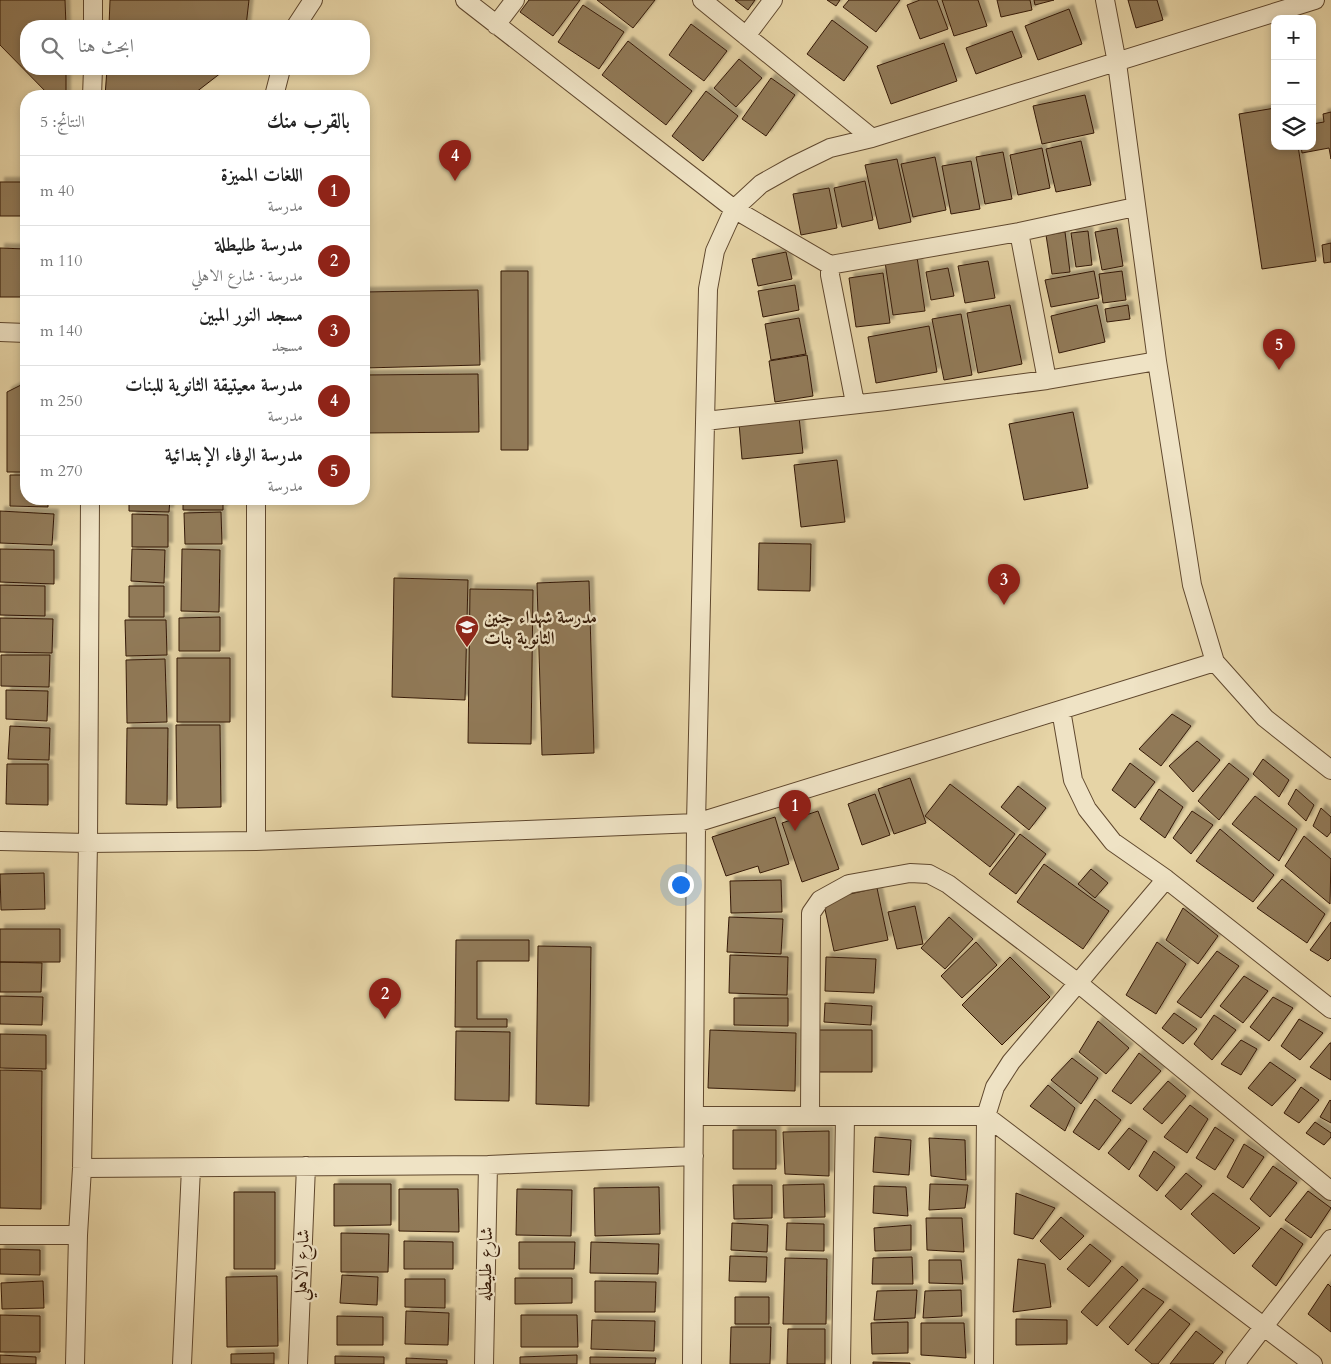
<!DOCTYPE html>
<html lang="ar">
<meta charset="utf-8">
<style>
body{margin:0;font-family:Cardo,Amiri,serif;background:#f2f2f2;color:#222;direction:rtl}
.controls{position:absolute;right:15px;top:15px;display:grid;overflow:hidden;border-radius:10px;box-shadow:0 2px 8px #0003}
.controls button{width:45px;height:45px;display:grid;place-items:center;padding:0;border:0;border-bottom:1px solid #e0e0e0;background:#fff;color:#222;font:25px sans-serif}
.you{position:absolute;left:680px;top:884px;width:18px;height:18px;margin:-12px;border:4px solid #fff;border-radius:50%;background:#1a73e8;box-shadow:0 0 0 8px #1a73e833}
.badge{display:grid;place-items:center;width:32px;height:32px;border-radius:50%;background:#8f2418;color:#fff;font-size:16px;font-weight:700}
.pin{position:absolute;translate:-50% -41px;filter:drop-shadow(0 1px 2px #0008)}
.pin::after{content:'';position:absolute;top:26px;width:18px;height:15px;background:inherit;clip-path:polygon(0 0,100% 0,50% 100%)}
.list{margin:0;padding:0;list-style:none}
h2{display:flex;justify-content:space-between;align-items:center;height:65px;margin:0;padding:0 20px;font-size:21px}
h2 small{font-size:16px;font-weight:400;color:#767676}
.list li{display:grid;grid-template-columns:32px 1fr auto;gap:15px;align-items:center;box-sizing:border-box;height:70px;padding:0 20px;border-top:1px solid #e0e0e0}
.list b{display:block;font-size:19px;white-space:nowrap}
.list p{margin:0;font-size:16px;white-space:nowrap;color:#767676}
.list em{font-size:16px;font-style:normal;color:#767676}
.icon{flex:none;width:28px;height:28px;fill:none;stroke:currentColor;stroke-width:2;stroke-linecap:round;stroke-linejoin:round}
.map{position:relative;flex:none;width:1331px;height:1364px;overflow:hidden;direction:ltr}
.search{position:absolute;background:#fff;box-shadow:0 2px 8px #0003;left:20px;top:20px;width:350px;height:55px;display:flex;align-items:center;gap:12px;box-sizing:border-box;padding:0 18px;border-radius:20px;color:#767676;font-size:19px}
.panel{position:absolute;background:#fff;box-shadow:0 2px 8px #0003;left:20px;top:90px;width:350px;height:415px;border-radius:20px;direction:rtl}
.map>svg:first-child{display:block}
.building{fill:#917a59;stroke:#341906;filter:url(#shadow)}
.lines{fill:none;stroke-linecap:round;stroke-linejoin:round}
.minor-casing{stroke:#60482e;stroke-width:20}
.minor{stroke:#efe3c5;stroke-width:18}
.labels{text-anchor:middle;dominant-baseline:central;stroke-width:4.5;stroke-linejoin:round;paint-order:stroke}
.poi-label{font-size:18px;font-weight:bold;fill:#341906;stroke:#efe3c5;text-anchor:start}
.street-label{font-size:18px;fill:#341906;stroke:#efe3c5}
</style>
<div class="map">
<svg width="1331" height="1364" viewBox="0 0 1331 1364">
<defs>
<filter id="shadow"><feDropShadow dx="4.5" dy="-4.5" stdDeviation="1" flood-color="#0004"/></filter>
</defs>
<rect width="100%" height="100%" fill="#e6d4a6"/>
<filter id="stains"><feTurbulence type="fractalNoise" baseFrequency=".004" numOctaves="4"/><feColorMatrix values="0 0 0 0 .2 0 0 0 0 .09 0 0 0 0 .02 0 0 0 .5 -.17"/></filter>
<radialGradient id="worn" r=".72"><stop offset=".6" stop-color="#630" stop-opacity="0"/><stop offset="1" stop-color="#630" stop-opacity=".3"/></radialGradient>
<path class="building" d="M 0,0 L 65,0 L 66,26 L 26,26 L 26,69 L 66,69 L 66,96 L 50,96 L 0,45 Z
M 110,0 L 249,0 L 246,26 L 109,26 Z
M 529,0 L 580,0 L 553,36 L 520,12 Z
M 597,0 L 655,0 L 633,28 Z
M 735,0 L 755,0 L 748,10 Z
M 827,0 L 840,0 L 836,6 Z
M 849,0 L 900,0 L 876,32 L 843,7 Z
M 920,0 L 937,0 L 948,29 L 920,39 L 907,5 Z
M 942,0 L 978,0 L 987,26 L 954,36 Z
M 997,0 L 1030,0 L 1032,10 L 1001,17 Z
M 1034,0 L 1054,0 L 1035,5 Z
M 1128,0 L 1157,0 L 1163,20 L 1136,28 Z
M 583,5 L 624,32 L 599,69 L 558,42 Z
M 1069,9 L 1082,44 L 1038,60 L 1025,26 Z
M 832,20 L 868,47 L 844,81 L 807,54 Z
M 691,24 L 727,51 L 704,81 L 669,55 Z
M 1012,31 L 1022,57 L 976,74 L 966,48 Z
M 628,41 L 692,91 L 666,125 L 602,75 Z
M 944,43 L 957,81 L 891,104 L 877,66 Z
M 739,59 L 762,78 L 736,107 L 714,88 Z
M 107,69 L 226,69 L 191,96 L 105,96 Z
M 771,78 L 795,95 L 766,136 L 742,119 Z
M 706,91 L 738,116 L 703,161 L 672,136 Z
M 1085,95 L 1094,133 L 1042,144 L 1033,106 Z
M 1275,108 L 1275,146 L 1298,146 L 1316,261 L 1262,269 L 1239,114 Z
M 1331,112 L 1331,159 L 1329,148 L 1302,153 L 1301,146 L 1312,146 L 1312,124 L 1324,122 L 1323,114 Z
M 1081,141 L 1091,185 L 1056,192 L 1046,149 Z
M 1042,148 L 1050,188 L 1018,195 L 1010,155 Z
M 1003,152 L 1012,199 L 985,204 L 976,157 Z
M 935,157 L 946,210 L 913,217 L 901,164 Z
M 897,159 L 911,222 L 879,229 L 865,165 Z
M 971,161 L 980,209 L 951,214 L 942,166 Z
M 865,181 L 873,220 L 842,227 L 834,188 Z
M 0,182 L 26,182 L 26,216 L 0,216 Z
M 829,188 L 837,228 L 801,235 L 793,194 Z
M 1117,228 L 1123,266 L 1102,270 L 1095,232 Z
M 1088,231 L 1092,265 L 1076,267 L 1071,233 Z
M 1065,232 L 1070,272 L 1052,274 L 1046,235 Z
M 1331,243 L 1331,262 L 1324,263 L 1322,245 Z
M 0,248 L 26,249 L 26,297 L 0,297 Z
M 786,252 L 792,279 L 758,286 L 752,259 Z
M 917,257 L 925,311 L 893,315 L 885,262 Z
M 988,261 L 995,298 L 965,303 L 958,266 Z
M 948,268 L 954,296 L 931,300 L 926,272 Z
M 501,271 L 528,271 L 528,450 L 501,450 Z
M 1094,271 L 1099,298 L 1051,307 L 1045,280 Z
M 1122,271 L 1126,300 L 1103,303 L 1099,274 Z
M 883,273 L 890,323 L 856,327 L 849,278 Z
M 795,285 L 799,310 L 763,317 L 758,291 Z
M 478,290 L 480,365 L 364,368 L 364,292 Z
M 1010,305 L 1022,364 L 978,373 L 967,313 Z
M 1097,305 L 1105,342 L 1059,353 L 1051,316 Z
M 1128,305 L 1130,319 L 1107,322 L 1105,309 Z
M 961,314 L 972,375 L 944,380 L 932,319 Z
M 799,318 L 806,354 L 771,360 L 765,324 Z
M 929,326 L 937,372 L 876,383 L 868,337 Z
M 807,355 L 813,396 L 775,402 L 769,361 Z
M 26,372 L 26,472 L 7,472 L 7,392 L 23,384 L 23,373 Z
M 478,374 L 479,432 L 364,433 L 364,375 Z
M 1073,412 L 1088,488 L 1024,500 L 1009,424 Z
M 799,417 L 803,453 L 742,459 L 739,423 Z
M 837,460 L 845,522 L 801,527 L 794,465 Z
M 10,475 L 26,475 L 26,499 L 48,499 L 48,507 L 10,506 Z
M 129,499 L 170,499 L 169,512 L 129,511 Z
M 183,499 L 223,499 L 223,510 L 183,510 Z
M 0,511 L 54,514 L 52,545 L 0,543 Z
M 221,512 L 222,544 L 185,544 L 184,513 Z
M 132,514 L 168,515 L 168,547 L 132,547 Z
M 759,543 L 811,544 L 810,591 L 758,590 Z
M 0,549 L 54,550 L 54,584 L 0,582 Z
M 132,549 L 165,550 L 164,583 L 131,581 Z
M 182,549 L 220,550 L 219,612 L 181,611 Z
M 394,578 L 468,580 L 465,700 L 392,697 Z
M 589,581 L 594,753 L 542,755 L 537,583 Z
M 0,585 L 45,586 L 45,616 L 0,615 Z
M 129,586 L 164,586 L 164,617 L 129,617 Z
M 470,589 L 533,590 L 531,744 L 468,743 Z
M 220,617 L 220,651 L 179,651 L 179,618 Z
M 0,618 L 53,619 L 52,653 L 0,652 Z
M 125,620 L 166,620 L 167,655 L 126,656 Z
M 1,655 L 50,655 L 49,687 L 1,686 Z
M 177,658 L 230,658 L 230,722 L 177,722 Z
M 165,659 L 167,722 L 127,723 L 126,660 Z
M 6,690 L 48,691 L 47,721 L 6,719 Z
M 1172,714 L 1191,726 L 1161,766 L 1139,749 Z
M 176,725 L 220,725 L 221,807 L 177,808 Z
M 10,726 L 50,728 L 49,760 L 8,759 Z
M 127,728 L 168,728 L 167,805 L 126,804 Z
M 1197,741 L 1220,760 L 1193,792 L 1169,766 Z
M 1263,759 L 1289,780 L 1279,797 L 1253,774 Z
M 1130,763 L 1155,782 L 1135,808 L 1112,790 Z
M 1229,763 L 1249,779 L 1219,820 L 1198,801 Z
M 7,764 L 48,764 L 48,805 L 6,804 Z
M 910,778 L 926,823 L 894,834 L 878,789 Z
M 950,784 L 1015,834 L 990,867 L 925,816 Z
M 1018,786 L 1046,808 L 1029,830 L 1001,807 Z
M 1159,789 L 1183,807 L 1165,838 L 1140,819 Z
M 1296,789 L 1314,805 L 1306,821 L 1288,804 Z
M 875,794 L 890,835 L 862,845 L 848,804 Z
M 1255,796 L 1297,829 L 1279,861 L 1232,824 Z
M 1321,808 L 1331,817 L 1331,832 L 1327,837 L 1313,826 Z
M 818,811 L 839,869 L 802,882 L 782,823 Z
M 1192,811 L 1213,825 L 1191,854 L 1173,838 Z
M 775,817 L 789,864 L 760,873 L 758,866 L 726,876 L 712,837 Z
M 1220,829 L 1274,875 L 1253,902 L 1196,861 Z
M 1020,834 L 1046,854 L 1016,894 L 989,874 Z
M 1304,836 L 1331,859 L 1330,904 L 1285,866 Z
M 1044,864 L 1109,911 L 1083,949 L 1017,902 Z
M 1091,869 L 1108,883 L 1095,898 L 1078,884 Z
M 44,873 L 45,909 L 1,910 L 0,874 Z
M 1282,879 L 1325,914 L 1307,943 L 1257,908 Z
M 781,880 L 782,912 L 731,913 L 730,881 Z
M 877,888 L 888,940 L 834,951 L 823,900 Z
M 915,906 L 923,944 L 897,949 L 888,912 Z
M 1183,908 L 1218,936 L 1198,964 L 1166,940 Z
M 729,917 L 783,919 L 781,954 L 727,952 Z
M 949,917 L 973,939 L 945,969 L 921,948 Z
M 1331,922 L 1331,958 L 1328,961 L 1310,950 Z
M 0,929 L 60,929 L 60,962 L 0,962 Z
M 456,940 L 529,940 L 529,961 L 477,961 L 477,1019 L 507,1019 L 507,1027 L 455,1027 Z
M 976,942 L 997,965 L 962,998 L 941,976 Z
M 1157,942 L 1186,964 L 1156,1014 L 1126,995 Z
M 538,946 L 591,947 L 589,1106 L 536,1104 Z
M 1217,951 L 1239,966 L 1201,1018 L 1177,1002 Z
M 730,955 L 788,957 L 787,995 L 729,993 Z
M 826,957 L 876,959 L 874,993 L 825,991 Z
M 1010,957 L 1050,997 L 1002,1045 L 962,1005 Z
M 0,962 L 42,963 L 41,992 L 0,992 Z
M 1244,976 L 1268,991 L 1243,1023 L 1220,1006 Z
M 0,996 L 43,997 L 42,1025 L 0,1024 Z
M 1273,997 L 1293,1008 L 1269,1041 L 1250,1027 Z
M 734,998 L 788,998 L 788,1026 L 734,1025 Z
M 825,1003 L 872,1006 L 871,1025 L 824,1022 Z
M 1174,1013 L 1197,1029 L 1183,1044 L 1162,1028 Z
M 1214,1015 L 1236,1030 L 1212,1060 L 1194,1044 Z
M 1299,1019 L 1323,1033 L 1300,1060 L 1281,1046 Z
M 1098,1021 L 1129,1048 L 1106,1074 L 1079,1052 Z
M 710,1030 L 796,1033 L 795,1091 L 708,1088 Z
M 815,1030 L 872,1030 L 872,1072 L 815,1072 Z
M 456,1031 L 510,1032 L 509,1101 L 455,1100 Z
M 0,1034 L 46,1035 L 46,1069 L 0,1068 Z
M 1241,1040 L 1257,1049 L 1241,1075 L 1221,1064 Z
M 1330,1043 L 1331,1043 L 1331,1080 L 1310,1067 Z
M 1139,1053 L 1161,1071 L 1131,1104 L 1112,1091 Z
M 1072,1058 L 1098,1078 L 1081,1104 L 1051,1080 Z
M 1270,1062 L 1296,1080 L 1272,1106 L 1248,1088 Z
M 0,1070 L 42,1071 L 41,1209 L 0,1208 Z
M 1168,1081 L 1186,1096 L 1162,1124 L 1143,1109 Z
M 1048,1085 L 1075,1108 L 1065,1131 L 1030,1106 Z
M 1301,1087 L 1319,1100 L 1299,1123 L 1284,1113 Z
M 1095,1099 L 1121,1120 L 1099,1150 L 1073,1132 Z
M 1330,1100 L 1331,1101 L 1331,1123 L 1320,1117 Z
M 1190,1105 L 1208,1119 L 1187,1153 L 1164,1137 Z
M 1315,1122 L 1331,1133 L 1331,1137 L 1324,1145 L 1306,1133 Z
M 1215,1127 L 1234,1140 L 1215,1170 L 1196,1158 Z
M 1129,1128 L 1147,1141 L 1129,1170 L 1108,1153 Z
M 733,1130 L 776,1130 L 776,1169 L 733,1169 Z
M 829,1131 L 829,1176 L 785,1174 L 783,1132 Z
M 875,1137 L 911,1140 L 909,1175 L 873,1172 Z
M 929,1138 L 965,1140 L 966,1180 L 931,1176 Z
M 1244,1144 L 1264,1157 L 1243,1188 L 1227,1177 Z
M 1154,1151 L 1175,1167 L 1157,1191 L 1139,1176 Z
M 1273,1166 L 1297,1183 L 1270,1217 L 1250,1199 Z
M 1186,1173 L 1202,1186 L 1181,1210 L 1165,1196 Z
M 334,1184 L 391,1184 L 391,1225 L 334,1226 Z
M 824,1184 L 825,1217 L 784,1218 L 783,1185 Z
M 930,1184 L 968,1185 L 965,1208 L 929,1210 Z
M 733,1185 L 772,1185 L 772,1218 L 734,1219 Z
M 874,1186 L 906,1187 L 908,1216 L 873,1213 Z
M 659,1187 L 660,1234 L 595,1236 L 594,1188 Z
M 399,1189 L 458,1189 L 459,1232 L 399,1231 Z
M 517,1189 L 572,1190 L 571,1236 L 516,1235 Z
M 1308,1191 L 1331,1208 L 1311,1238 L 1285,1220 Z
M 234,1192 L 275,1192 L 275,1269 L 234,1269 Z
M 1016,1193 L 1055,1208 L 1033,1239 L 1014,1234 Z
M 1213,1193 L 1260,1228 L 1234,1254 L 1191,1214 Z
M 1061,1217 L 1084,1236 L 1060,1260 L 1040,1241 Z
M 926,1218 L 962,1218 L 964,1252 L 927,1250 Z
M 732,1223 L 768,1225 L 767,1252 L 731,1250 Z
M 787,1223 L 824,1224 L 824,1251 L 786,1250 Z
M 911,1225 L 911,1250 L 875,1251 L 874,1228 Z
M 1281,1228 L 1303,1244 L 1276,1286 L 1252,1266 Z
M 341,1233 L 389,1234 L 388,1272 L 341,1272 Z
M 404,1241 L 453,1242 L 453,1269 L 404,1269 Z
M 519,1242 L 575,1242 L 574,1269 L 519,1269 Z
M 591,1242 L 659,1244 L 658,1274 L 590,1273 Z
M 1090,1244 L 1111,1261 L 1089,1287 L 1067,1269 Z
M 0,1249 L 40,1250 L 40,1275 L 0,1274 Z
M 730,1256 L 767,1257 L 766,1282 L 729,1281 Z
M 912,1257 L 913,1284 L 872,1284 L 873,1258 Z
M 785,1258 L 827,1259 L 826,1324 L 783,1324 Z
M 1018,1259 L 1045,1264 L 1051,1307 L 1013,1312 Z
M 929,1260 L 961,1260 L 963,1284 L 929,1283 Z
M 1122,1266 L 1138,1280 L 1097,1326 L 1081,1312 Z
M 342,1275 L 378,1277 L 377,1305 L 340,1303 Z
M 277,1276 L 278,1346 L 227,1347 L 226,1277 Z
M 515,1278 L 572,1278 L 572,1303 L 515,1304 Z
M 405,1279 L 445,1279 L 445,1308 L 405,1307 Z
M 43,1281 L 44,1308 L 2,1309 L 1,1283 Z
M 595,1281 L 656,1282 L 655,1312 L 595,1312 Z
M 1328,1284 L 1331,1287 L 1331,1332 L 1308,1314 Z
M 1143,1288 L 1164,1302 L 1128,1345 L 1109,1327 Z
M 917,1290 L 915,1318 L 874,1320 L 877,1291 Z
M 961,1290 L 962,1316 L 923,1318 L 925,1291 Z
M 735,1297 L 769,1297 L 769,1324 L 735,1324 Z
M 1170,1309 L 1190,1324 L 1158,1364 L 1152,1364 L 1135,1350 Z
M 406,1311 L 449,1313 L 448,1345 L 405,1344 Z
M 0,1315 L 40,1316 L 40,1352 L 0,1352 Z
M 521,1315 L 577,1315 L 578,1347 L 521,1347 Z
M 337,1316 L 383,1317 L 383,1345 L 337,1345 Z
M 1016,1319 L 1067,1320 L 1067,1344 L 1016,1345 Z
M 592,1320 L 655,1321 L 654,1351 L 591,1349 Z
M 908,1322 L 908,1353 L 872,1354 L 871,1323 Z
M 921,1323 L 964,1323 L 966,1358 L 921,1355 Z
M 731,1327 L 771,1327 L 770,1364 L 730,1364 Z
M 788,1329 L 825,1329 L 825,1364 L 787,1364 Z
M 1196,1331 L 1223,1352 L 1213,1364 L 1170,1364 Z
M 274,1353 L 274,1364 L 231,1364 L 231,1354 Z
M 0,1355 L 36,1357 L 36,1364 L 0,1364 Z
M 577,1355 L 577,1364 L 520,1364 L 520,1357 Z
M 335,1356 L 384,1357 L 384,1364 L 335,1364 Z
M 590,1357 L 656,1358 L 655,1364 L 590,1364 Z
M 406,1358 L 447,1360 L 447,1364 L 406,1364 Z
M 873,1362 L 910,1363 L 910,1364 L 873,1364 Z"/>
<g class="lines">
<g class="minor-casing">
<path id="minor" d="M 465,0 L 734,209 L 830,265
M 702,0 L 872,138
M 1105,0 L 1117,63 L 1157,361 L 1192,585 L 1215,662 L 1265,718 L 1331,770
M 496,25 L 515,0
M 93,26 L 93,0
M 296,26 L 313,0
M 746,36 L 773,0
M 92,96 L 93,69
M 274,96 L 281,69
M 1019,232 L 1047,380
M 0,332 L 26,333
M 855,403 L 830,275 L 830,265 L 1019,232 L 1135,207
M 705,421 L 886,401 L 1047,380 L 1157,361
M 1061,710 L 1073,780 L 1087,809 L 1113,842 L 1166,879 L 1331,1009
M 0,841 L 88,843 L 256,841 L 696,823 L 1215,662
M 256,841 L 256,499
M 694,1116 L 986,1116 L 1313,1364
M 810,1116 L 811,913 L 820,900 L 849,884 L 910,873 L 929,874 L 948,884 L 1078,983 L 1331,1191
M 82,1168 L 488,1165 L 694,1156
M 0,1235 L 78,1235
M 75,1364 L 78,1235 L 82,1168 L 88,843 L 90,499
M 182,1364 L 191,1168
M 298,1364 L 306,1166
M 484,1364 L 488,1165
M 692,1364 L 696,823 L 708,289 L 715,251 L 734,209 L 761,184 L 793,166 L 830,148 L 872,138 L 1315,0
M 841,1364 L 845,1117
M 984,1364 L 986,1116 L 995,1087 L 1011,1062 L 1166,879
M 1235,1364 L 1331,1239"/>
</g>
<use href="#minor" class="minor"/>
</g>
<defs>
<g id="school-pin" transform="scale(1.25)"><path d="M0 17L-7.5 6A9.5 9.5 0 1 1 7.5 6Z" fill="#8f2418" stroke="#efe3c5"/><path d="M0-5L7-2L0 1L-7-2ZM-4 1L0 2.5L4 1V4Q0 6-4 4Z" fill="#fff"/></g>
</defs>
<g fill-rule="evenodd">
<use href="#school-pin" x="467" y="627"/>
</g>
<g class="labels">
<g class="poi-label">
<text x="484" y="617">مدرسة شهداء جنين<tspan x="484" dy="21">الثانوية بنات</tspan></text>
</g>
<g class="street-label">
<text transform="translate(486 1264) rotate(-89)">شارع طليطله</text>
<text transform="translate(302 1265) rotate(-88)">شارع الاهلي</text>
</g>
</g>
<rect width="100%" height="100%" filter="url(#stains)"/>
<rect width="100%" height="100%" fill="url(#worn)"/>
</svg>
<div class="controls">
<button>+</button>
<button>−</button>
<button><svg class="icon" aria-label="layers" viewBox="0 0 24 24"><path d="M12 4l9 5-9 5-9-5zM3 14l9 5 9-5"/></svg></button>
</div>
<div class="you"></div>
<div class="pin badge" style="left:795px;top:831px">1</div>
<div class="pin badge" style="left:385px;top:1019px">2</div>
<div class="pin badge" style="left:1004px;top:605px">3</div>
<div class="pin badge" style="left:455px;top:181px">4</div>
<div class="pin badge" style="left:1279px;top:370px">5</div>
<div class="search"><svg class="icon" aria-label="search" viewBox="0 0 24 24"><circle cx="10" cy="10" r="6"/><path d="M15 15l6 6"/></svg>ابحث هنا</div>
<section class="panel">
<h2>بالقرب منك<small>النتائج: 5</small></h2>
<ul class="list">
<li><span class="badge">1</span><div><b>اللغات المميزة</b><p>مدرسة</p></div><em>40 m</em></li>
<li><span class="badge">2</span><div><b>مدرسة طليطلة</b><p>مدرسة · شارع الاهلي</p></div><em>110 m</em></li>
<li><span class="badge">3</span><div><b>مسجد النور المبين</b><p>مسجد</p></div><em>140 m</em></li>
<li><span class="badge">4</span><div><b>مدرسة معيتيقة الثانوية للبنات</b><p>مدرسة</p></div><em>250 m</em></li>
<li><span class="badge">5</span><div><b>مدرسة الوفاء الإبتدائية</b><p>مدرسة</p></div><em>270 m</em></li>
</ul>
</section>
</div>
